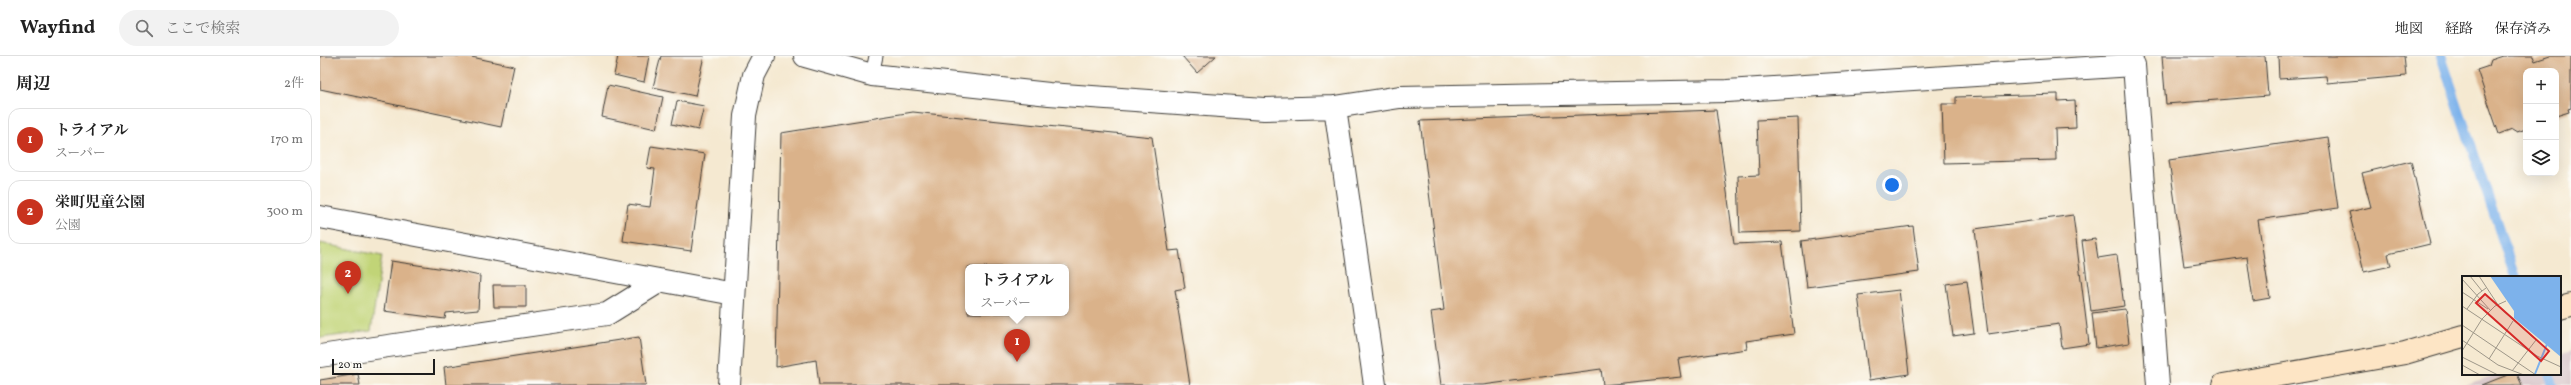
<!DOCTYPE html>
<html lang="ja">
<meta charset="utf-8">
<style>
body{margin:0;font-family:Vollkorn,"Noto Serif JP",serif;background:#f2f2f2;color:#222}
.controls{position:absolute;right:12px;top:12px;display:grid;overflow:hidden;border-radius:8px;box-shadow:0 4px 16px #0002}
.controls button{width:36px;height:36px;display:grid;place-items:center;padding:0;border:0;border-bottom:1px solid #e0e0e0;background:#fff;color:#222;font:20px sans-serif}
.scale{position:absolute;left:12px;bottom:10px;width:103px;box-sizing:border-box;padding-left:4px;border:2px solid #1c1c1c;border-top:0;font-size:11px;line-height:14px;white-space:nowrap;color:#1c1c1c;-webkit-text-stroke:3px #fdfcf7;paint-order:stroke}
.you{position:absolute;left:1572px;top:129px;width:14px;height:14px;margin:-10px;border:3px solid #fff;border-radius:50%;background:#1a73e8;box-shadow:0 0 0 6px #1a73e833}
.badge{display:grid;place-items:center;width:26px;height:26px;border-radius:50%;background:#c8321e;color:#fff;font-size:13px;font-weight:700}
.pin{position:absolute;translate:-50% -33px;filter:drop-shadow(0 1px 2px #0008)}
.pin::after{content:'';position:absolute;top:21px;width:14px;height:12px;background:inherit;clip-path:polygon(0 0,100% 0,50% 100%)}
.popup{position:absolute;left:645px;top:208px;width:104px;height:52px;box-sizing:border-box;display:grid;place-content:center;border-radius:8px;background:#fff;filter:drop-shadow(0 1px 3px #0005);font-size:13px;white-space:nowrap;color:#767676}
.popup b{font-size:15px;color:#222}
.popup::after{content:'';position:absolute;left:50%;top:100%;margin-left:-8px;border:8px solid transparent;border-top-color:#fff}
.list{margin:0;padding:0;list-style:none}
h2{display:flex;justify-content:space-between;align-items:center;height:52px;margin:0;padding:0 16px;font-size:17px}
h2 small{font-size:13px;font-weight:400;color:#767676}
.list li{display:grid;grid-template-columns:26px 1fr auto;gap:12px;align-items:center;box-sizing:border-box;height:64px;margin:0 8px 8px;padding:0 8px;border:1px solid #e0e0e0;border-radius:12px}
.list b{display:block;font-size:15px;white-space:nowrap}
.list p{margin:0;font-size:13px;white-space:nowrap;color:#767676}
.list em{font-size:13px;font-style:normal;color:#767676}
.icon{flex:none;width:22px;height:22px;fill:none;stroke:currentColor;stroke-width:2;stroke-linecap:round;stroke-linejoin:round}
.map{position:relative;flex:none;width:2251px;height:329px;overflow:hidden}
header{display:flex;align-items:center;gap:24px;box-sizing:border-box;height:56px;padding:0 20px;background:#fff;border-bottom:1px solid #e0e0e0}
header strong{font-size:19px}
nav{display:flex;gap:22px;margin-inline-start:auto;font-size:14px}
.search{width:280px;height:36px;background:#f2f2f2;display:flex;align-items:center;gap:10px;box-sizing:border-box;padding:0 14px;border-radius:22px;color:#767676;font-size:15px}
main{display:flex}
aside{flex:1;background:#fff}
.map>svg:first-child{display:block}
.industrial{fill:#d2bec2}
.green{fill:#c1d477;stroke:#6e784a}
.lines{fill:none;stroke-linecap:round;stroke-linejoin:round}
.stream{stroke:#7db2eb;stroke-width:10}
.building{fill:#dab28a;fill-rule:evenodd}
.service-casing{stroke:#3d3b37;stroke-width:15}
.minor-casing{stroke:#3d3b37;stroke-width:24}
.secondary-casing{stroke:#3d3b37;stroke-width:24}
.service{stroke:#fff;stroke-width:13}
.minor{stroke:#fff;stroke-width:22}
.secondary{stroke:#fde5c5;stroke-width:22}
.inset-river{fill:none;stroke:#7db2eb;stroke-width:2}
.inset-road{fill:none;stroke:#9e9789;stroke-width:1}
.view{fill:#d62828;fill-opacity:0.15;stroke:#d62828;stroke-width:2}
.inset-edge{fill:none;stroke:#1c1c1c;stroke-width:2}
</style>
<header>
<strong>Wayfind</strong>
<div class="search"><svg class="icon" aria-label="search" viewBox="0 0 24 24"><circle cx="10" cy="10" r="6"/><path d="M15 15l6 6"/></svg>ここで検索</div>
<nav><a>地図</a><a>経路</a><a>保存済み</a></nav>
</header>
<main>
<aside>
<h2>周辺<small>2件</small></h2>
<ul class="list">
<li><span class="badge">1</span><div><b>トライアル</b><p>スーパー</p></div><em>170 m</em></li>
<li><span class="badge">2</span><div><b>栄町児童公園</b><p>公園</p></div><em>300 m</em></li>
</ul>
</aside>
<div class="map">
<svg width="2251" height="329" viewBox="0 0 2251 329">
<rect width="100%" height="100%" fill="#fdfcf7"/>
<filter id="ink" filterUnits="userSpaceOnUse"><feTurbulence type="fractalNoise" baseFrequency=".025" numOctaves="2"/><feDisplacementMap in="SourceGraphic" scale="8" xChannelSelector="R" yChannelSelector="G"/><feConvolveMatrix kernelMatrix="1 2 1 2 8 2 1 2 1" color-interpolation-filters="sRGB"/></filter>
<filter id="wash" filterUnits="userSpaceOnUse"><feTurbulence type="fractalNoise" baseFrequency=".012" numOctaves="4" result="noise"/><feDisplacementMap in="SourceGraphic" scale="16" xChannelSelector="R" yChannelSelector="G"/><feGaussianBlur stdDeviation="0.9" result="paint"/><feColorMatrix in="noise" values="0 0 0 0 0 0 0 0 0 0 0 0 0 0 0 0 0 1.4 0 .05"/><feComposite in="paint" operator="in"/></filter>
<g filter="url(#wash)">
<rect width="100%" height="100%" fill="#f5e9d1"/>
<path class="industrial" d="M 2251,295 L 2251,329 L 2143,329 L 2178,318 L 2240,318 L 2240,299 Z"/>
<path class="green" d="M 0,187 L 62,200 L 51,275 L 0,282 Z"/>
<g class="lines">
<path class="stream" d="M 2121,0 L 2195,221
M 2229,318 L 2233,329"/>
</g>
<g id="blocks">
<path class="building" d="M 0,0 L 147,0 L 194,10 L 181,71 L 0,33 Z
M 298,0 L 329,0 L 324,26 L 294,19 Z
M 341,0 L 384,0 L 375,40 L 333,31 Z
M 862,0 L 896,0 L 877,17 Z
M 1842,0 L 1945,0 L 1948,40 L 1846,48 Z
M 1958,0 L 2084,0 L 2086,20 L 2007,27 L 2006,20 L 1959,23 Z
M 2183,0 L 2213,0 L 2215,5 L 2230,0 L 2251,0 L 2251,52 L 2248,53 L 2249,56 L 2236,60 L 2236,15 L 2206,15 L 2206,73 L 2197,76 L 2192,73 L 2179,78 L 2157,14 L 2169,10 L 2171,4 Z
M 288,29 L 343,41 L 336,73 L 282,61 Z
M 1738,38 L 1738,45 L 1755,44 L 1756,72 L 1735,73 L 1736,104 L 1624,107 L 1622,48 L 1636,48 L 1636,41 Z
M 357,45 L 384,50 L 378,74 L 352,68 Z
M 1396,54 L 1414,188 L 1462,186 L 1474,278 L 1426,285 L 1427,293 L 1358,303 L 1361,321 L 1283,329 L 1281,313 L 1163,329 L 1121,329 L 1111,256 L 1124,254 L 1100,65 Z
M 593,56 L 832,81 L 849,195 L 859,194 L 865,232 L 855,234 L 870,329 L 499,329 L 496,304 L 456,311 L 461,77 ZM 648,211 L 746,211 L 746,257 L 648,257 Z
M 1478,62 L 1481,175 L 1420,177 L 1418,120 L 1439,119 L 1437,64 Z
M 2008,81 L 2018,152 L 1938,164 L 1950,242 L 1933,245 L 1927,201 L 1864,210 L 1849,104 Z
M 331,90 L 385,98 L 371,195 L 303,185 L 308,148 L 330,151 L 335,113 L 327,112 Z
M 2091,105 L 2110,188 L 2068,198 L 2071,210 L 2044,216 L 2029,156 L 2051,151 L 2042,117 Z
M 1753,159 L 1769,288 L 1742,292 L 1739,268 L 1668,278 L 1655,173 Z
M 1593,170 L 1599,216 L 1487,231 L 1481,185 Z
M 1775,183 L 1778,202 L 1797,199 L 1804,250 L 1771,255 L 1762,185 Z
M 71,205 L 131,214 L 160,220 L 158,254 L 126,257 L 125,263 L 64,255 Z
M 1647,225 L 1654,277 L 1633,280 L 1626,228 Z
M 173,229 L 206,229 L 206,251 L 174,251 Z
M 1579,234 L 1589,318 L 1549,324 L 1538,239 Z
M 1805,253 L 1809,287 L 1776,292 L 1772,257 Z
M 319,281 L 326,329 L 126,329 L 124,311 Z
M 38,318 L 40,329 L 0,329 L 0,324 Z
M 2190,318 L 2197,318 L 2202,329 L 2162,329 Z"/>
</g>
</g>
<g filter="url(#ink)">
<use href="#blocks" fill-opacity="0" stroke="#3d3b37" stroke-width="1"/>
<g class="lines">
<g class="service-casing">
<path id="service" d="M 552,19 L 556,0"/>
</g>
<g class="minor-casing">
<path id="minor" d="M 485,0 L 552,19 L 729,38 L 944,53 L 1015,51 L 1080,41 L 1407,35 L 1814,9 L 1838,329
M 1015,51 L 1055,329
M 0,161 L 414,238
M 0,300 L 287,258 L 340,225
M 409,329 L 425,60 L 434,19 L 444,0"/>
</g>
<g class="secondary-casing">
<path id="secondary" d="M 2240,252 L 2251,249
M 1903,329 L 2085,297 L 2143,280"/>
</g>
<use href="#service" class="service"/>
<use href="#minor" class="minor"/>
<use href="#secondary" class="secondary"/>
</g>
</g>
<g transform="translate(2142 220)">
<rect width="99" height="99" fill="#f5e9d1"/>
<path d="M 28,0 L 99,0 L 99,81 L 52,42 L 52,35 Z" fill="#7db2eb"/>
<path class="inset-river" d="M 73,98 L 85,68"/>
<path class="inset-road" d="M 8,0 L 20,15M 17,0 L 38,32 L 74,64 L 50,95M 0,3 L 29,35M 0,16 L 26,33M 0,30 L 75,80 L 99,91M 5,33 L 16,18 L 24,12M 0,49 L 74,99M 0,64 L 36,89 L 62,99M 0,75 L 20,43 L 33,30 L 44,25M 0,81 L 36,99M 27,83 L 51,45M 0,89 L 18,99"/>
<path class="view" d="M 23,18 L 87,75 L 79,85 L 14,27 Z"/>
<rect width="99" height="99" class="inset-edge"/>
</g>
</svg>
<div class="controls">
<button>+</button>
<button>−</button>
<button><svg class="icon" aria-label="layers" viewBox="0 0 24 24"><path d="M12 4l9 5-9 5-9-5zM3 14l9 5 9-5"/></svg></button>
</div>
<div class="scale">20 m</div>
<div class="you"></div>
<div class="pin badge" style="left:697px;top:306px">1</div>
<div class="popup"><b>トライアル</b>スーパー</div>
<div class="pin badge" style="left:28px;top:238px">2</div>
</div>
</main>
